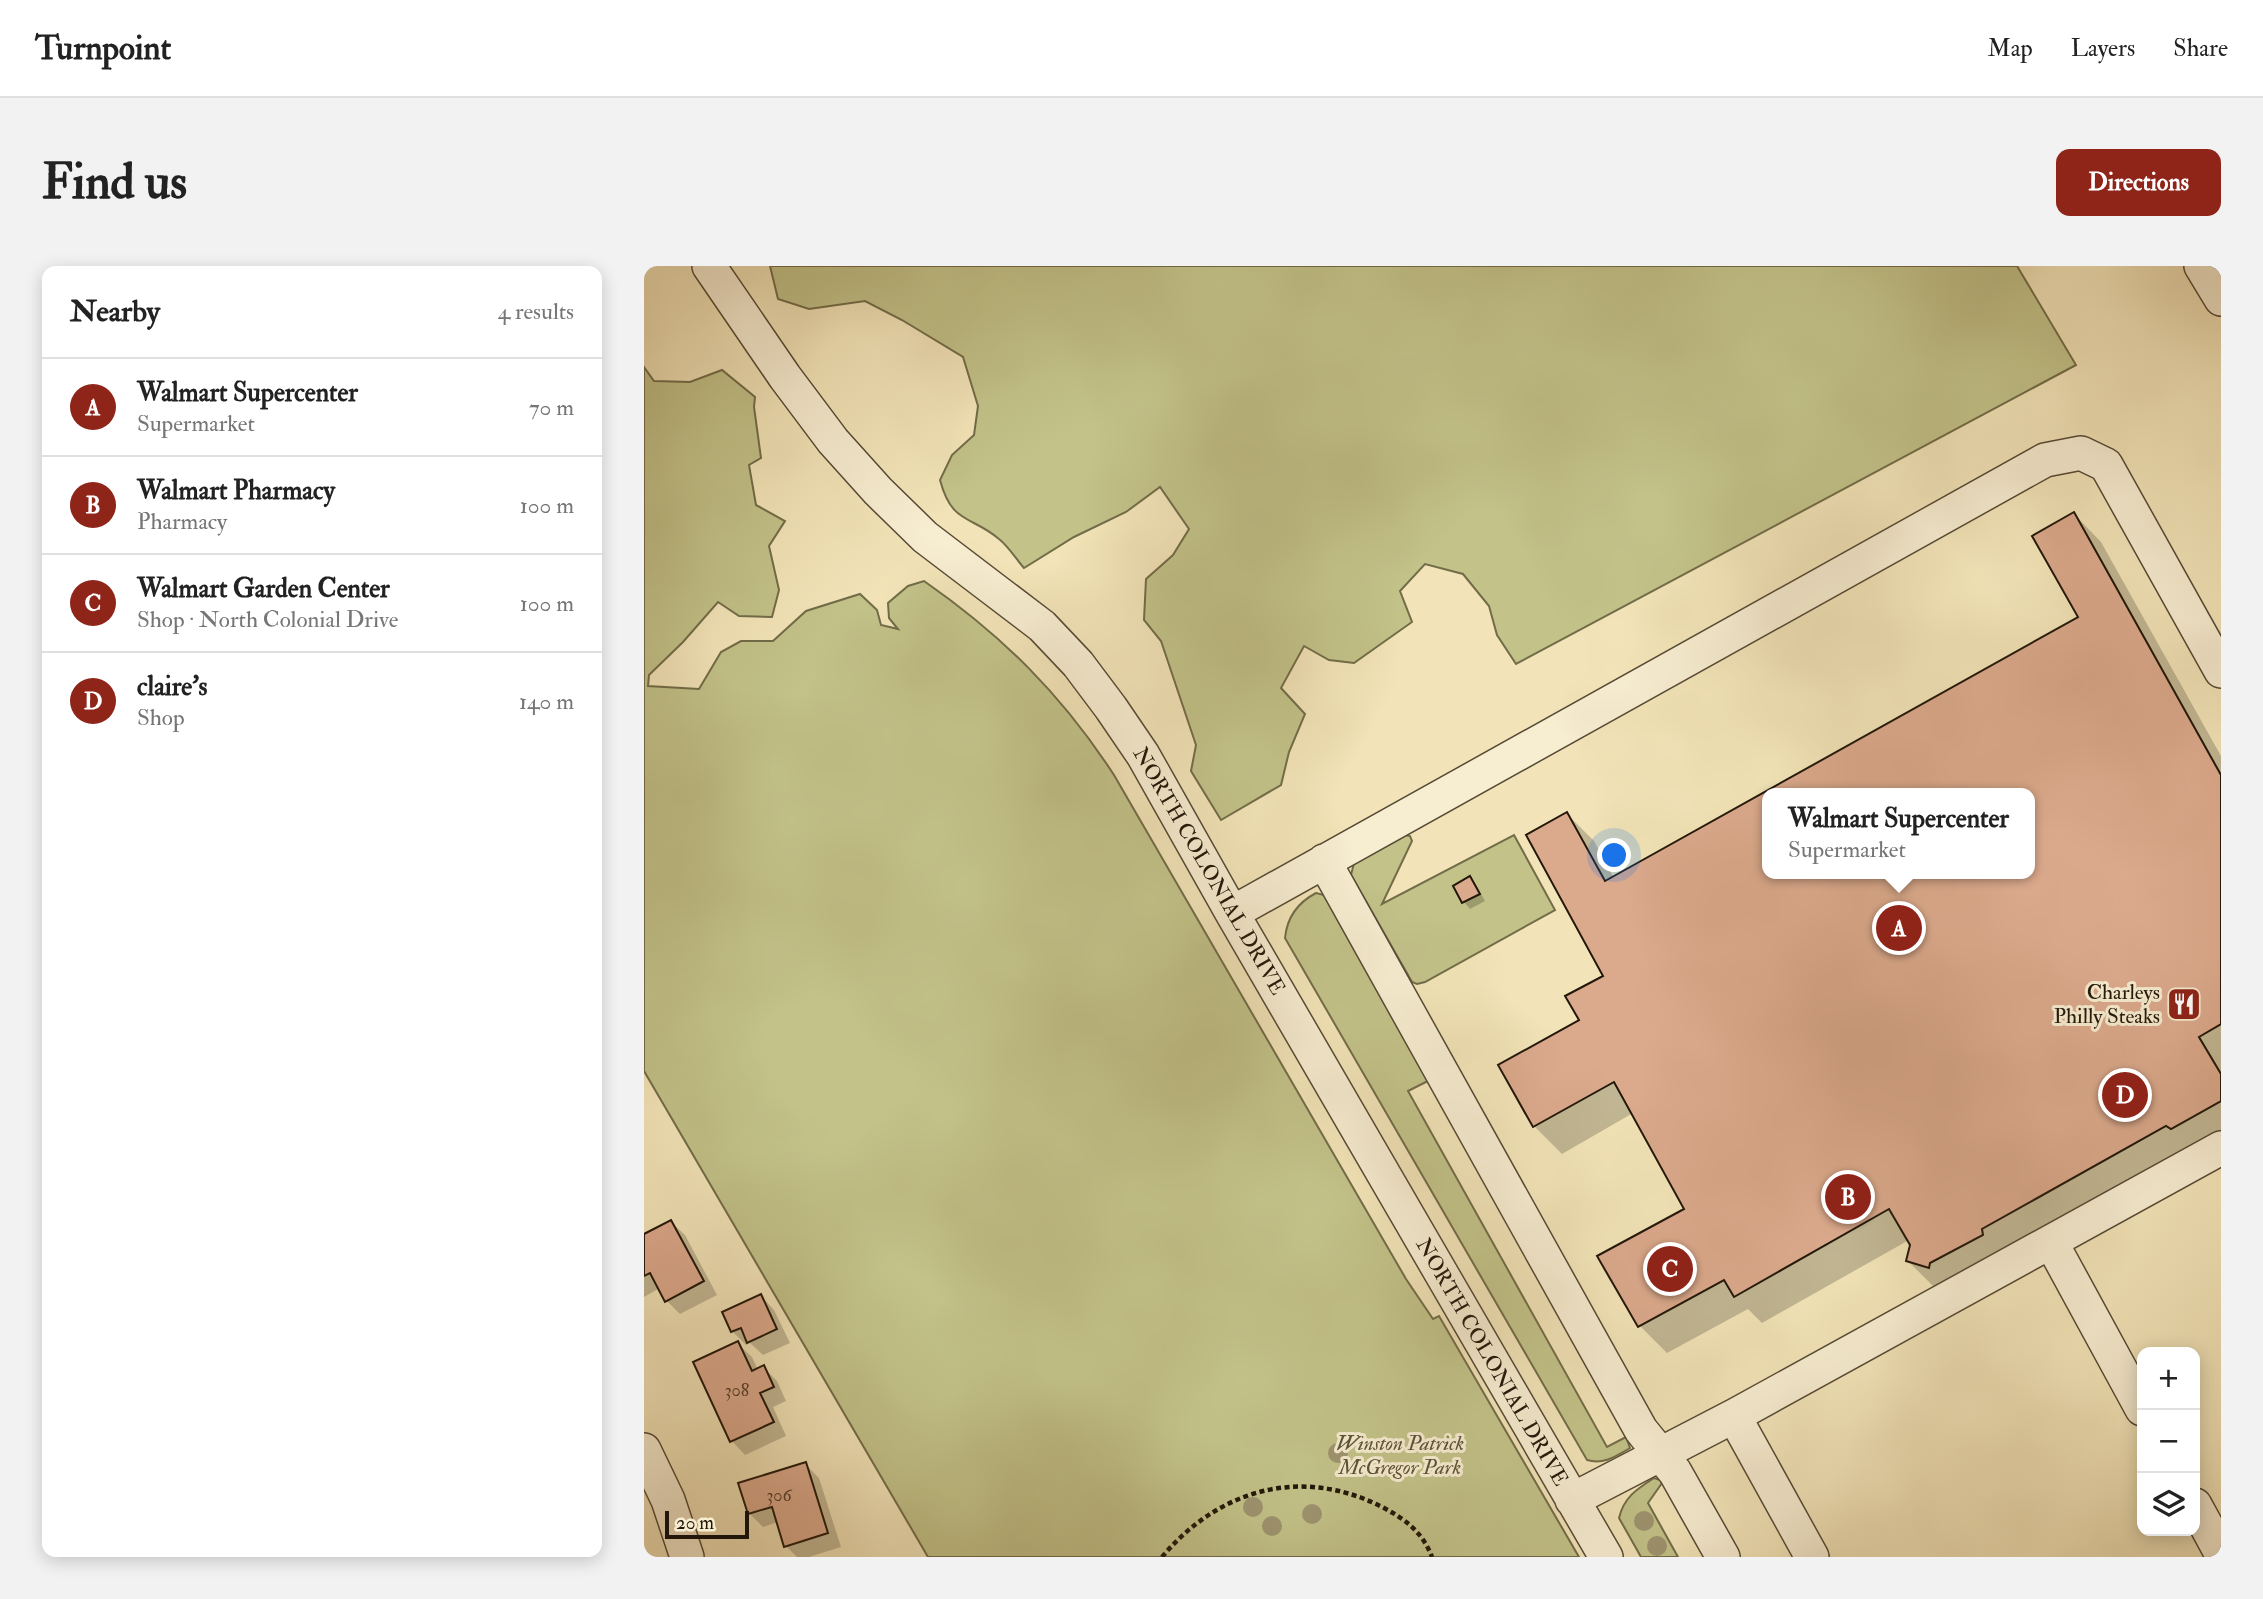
<!DOCTYPE html>
<meta charset="utf-8">
<style>
body{margin:0;font-family:"IM FELL Double Pica",serif;background:#f2f2f2;color:#222}
.controls{position:absolute;right:21px;bottom:21px;display:grid;overflow:hidden;border-radius:14px;box-shadow:0 4px 18px #0003}
.controls button{width:63px;height:63px;display:grid;place-items:center;padding:0;border:0;border-bottom:2px solid #e0e0e0;background:#fff;color:#222;font:35px sans-serif}
.scale{position:absolute;left:21px;bottom:18px;width:84px;box-sizing:border-box;padding-left:7px;border:4px solid #221709;border-top:0;font-size:19px;line-height:24px;white-space:nowrap;color:#221709;-webkit-text-stroke:5px #f7edd1;paint-order:stroke}
.you{position:absolute;left:971px;top:590px;width:24px;height:24px;margin:-18px;border:5px solid #fff;border-radius:50%;background:#1a73e8;box-shadow:0 0 0 10px #1a73e833}
.badge{display:grid;place-items:center;width:46px;height:46px;border-radius:50%;background:#8f2418;color:#fff;font-size:23px;font-weight:700}
.pin{position:absolute;translate:-50% -50%;border:4px solid #fff;box-shadow:0 2px 7px #0006}
.popup{position:absolute;left:1118px;top:522px;width:273px;height:91px;box-sizing:border-box;display:grid;place-content:center;border-radius:14px;background:#fff;filter:drop-shadow(0 2px 5px #0005);font-size:23px;white-space:nowrap;color:#767676}
.popup b{font-size:26px;color:#222}
.popup::after{content:'';position:absolute;left:50%;top:100%;margin-left:-14px;border:14px solid transparent;border-top-color:#fff}
.list{margin:0;padding:0;list-style:none}
h2{display:flex;justify-content:space-between;align-items:center;height:91px;margin:0;padding:0 28px;font-size:30px}
h2 small{font-size:23px;font-weight:400;color:#767676}
.list li{display:grid;grid-template-columns:46px 1fr auto;gap:21px;align-items:center;box-sizing:border-box;height:98px;padding:0 28px;border-top:2px solid #e0e0e0}
.list b{display:block;font-size:26px;white-space:nowrap}
.list p{margin:0;font-size:23px;white-space:nowrap;color:#767676}
.list em{font-size:23px;font-style:normal;color:#767676}
.icon{flex:none;width:38px;height:38px;fill:none;stroke:currentColor;stroke-width:2;stroke-linecap:round;stroke-linejoin:round}
.map{position:relative;flex:none;width:1577px;height:1291px;overflow:hidden;border-radius:14px}
header{display:flex;align-items:center;gap:42px;box-sizing:border-box;height:98px;padding:0 35px;background:#fff;border-bottom:2px solid #e0e0e0}
header strong{font-size:33px}
nav{display:flex;gap:38px;margin-inline-start:auto;font-size:24px}
.intro{display:flex;align-items:center;justify-content:space-between;box-sizing:border-box;height:168px;padding:0 42px}
h1{margin:0;font-size:49px}
.button{padding:18px 32px;border-radius:14px;background:#8f2418;color:#fff;font-size:24px;font-weight:700}
main{display:flex;gap:42px;padding:0 42px}
aside{flex:1;background:#fff;border-radius:14px;box-shadow:0 4px 18px #0003}
.map>svg:first-child{display:block}
.green{fill:#c2c289;stroke:#726c49;stroke-width:2}
.shadow{fill:#0003;fill-rule:evenodd}
.building{fill:#dba98c;stroke:#221709;stroke-width:2;fill-rule:evenodd}
.lines{fill:none;stroke-linecap:round;stroke-linejoin:round}
.minor-casing{stroke:#564a35;stroke-width:36}
.path{stroke:#221709;stroke-width:4.5;stroke-dasharray:5 3.5;stroke-linecap:butt}
.minor{stroke:#f7edd1;stroke-width:33}
.tree{fill:#9e9470}
.labels{text-anchor:middle;dominant-baseline:central;stroke-width:6;stroke-linejoin:round;paint-order:stroke}
.number-label{font-size:18px;fill:#503c2a}
.street-label{font-size:21px;fill:#221709;stroke:#f7edd1}
.poi-label{font-size:21px;fill:#221709;stroke:#f7edd1;text-anchor:end}
.park-label{font-size:21px;font-style:italic;fill:#5a5336;stroke:#f7edd1}
</style>
<header>
<strong>Turnpoint</strong>
<nav><a>Map</a><a>Layers</a><a>Share</a></nav>
</header>
<div class="intro"><h1>Find us</h1><a class="button">Directions</a></div>
<main>
<aside>
<h2>Nearby<small>4 results</small></h2>
<ul class="list">
<li><span class="badge">A</span><div><b>Walmart Supercenter</b><p>Supermarket</p></div><em>70 m</em></li>
<li><span class="badge">B</span><div><b>Walmart Pharmacy</b><p>Pharmacy</p></div><em>100 m</em></li>
<li><span class="badge">C</span><div><b>Walmart Garden Center</b><p>Shop · North Colonial Drive</p></div><em>100 m</em></li>
<li><span class="badge">D</span><div><b>claire's</b><p>Shop</p></div><em>140 m</em></li>
</ul>
</aside>
<div class="map">
<svg width="1577" height="1291" viewBox="0 0 1577 1291">
<rect width="100%" height="100%" fill="#f2e4b8"/>
<filter id="stains"><feTurbulence type="fractalNoise" baseFrequency=".00286" numOctaves="4"/><feColorMatrix values="0 0 0 0 .2 0 0 0 0 .09 0 0 0 0 .02 0 0 0 .5 -.17"/></filter>
<radialGradient id="worn" r=".72"><stop offset=".6" stop-color="#630" stop-opacity="0"/><stop offset="1" stop-color="#630" stop-opacity=".3"/></radialGradient>
<path class="green" d="M 126,0 L 1373,0 L 1432,99 L 872,398 L 853,369 L 845,340 L 819,308 L 781,298 L 756,325 L 768,356 L 710,397 L 685,394 L 660,380 L 637,422 L 661,448 L 645,486 L 637,519 L 577,554 L 547,505 L 552,479 L 517,375 L 500,354 L 502,313 L 529,289 L 545,263 L 516,221 L 482,246 L 430,271 L 380,302 C 372,293 365,281 355,273 C 327,249 308,259 296,214 L 308,189 L 330,169 L 334,140 L 319,91 L 258,54 L 221,35 L 165,43 L 134,33 Z
M 0,101 L 10,115 L 46,116 L 78,104 L 111,131 L 110,141 L 117,192 L 105,199 L 112,239 L 141,255 L 125,280 L 135,324 L 128,351 L 95,350 L 74,336 L 39,376 L 5,409 L 4,420 L 55,423 L 77,386 L 97,375 L 129,375 L 162,345 L 216,328 L 233,344 L 237,359 L 254,363 L 245,352 L 244,337 L 264,320 L 280,315 C 359,370 418,429 470,509 L 762,1013 L 789,1053 L 795,1050 L 935,1291 L 284,1291 L 0,805 Z
M 761,569 L 766,570 L 768,575 L 738,638 L 870,569 L 911,644 L 781,716 L 773,718 L 768,716 L 707,609 L 710,597 Z
M 672,627 L 680,629 L 784,815 L 764,825 L 963,1181 L 982,1171 L 986,1182 C 972,1190 960,1199 943,1194 L 641,672 C 643,651 653,637 672,627 Z
M 1010,1212 L 1016,1214 L 1018,1217 L 1004,1237 L 1034,1291 L 997,1291 L 975,1252 C 980,1231 993,1223 1010,1212 Z"/>
<path class="shadow" d="M 1430,248 L 1457,276 L 1577,490 L 1577,877 L 1291,1022 L 1264,995 L 1267,978 L 1265,974 L 1118,1057 L 1104,1043 L 1023,1087 L 996,1060 L 1042,943 L 989,847 L 918,888 L 890,860 L 856,800 L 937,755 L 962,710 L 923,548 L 950,575 L 970,612 L 1436,352 ZM 1124,527 L 1386,527 L 1386,608 L 1124,608 Z
M 826,613 L 832,619 L 841,635 L 826,643 L 820,636 L 811,620 Z
M 27,956 L 41,969 L 73,1029 L 36,1048 L 23,1035 L 16,1022 L 0,1031 L 0,970 Z
M 117,1030 L 130,1044 L 146,1077 L 119,1089 L 106,1077 L 102,1079 L 88,1065 Z
M 94,1078 L 108,1091 L 114,1104 L 119,1101 L 133,1115 L 142,1135 L 129,1141 L 142,1170 L 101,1189 L 88,1175 Z
M 161,1198 L 175,1212 L 197,1281 L 165,1291 L 153,1291 L 142,1280 L 134,1256 L 119,1261 L 105,1247 ZM 136,1236 L 137,1240 L 111,1247 L 111,1244 Z"/>
<path class="building" d="M 1430,246 L 1577,509 L 1577,758 L 1555,771 L 1577,808 L 1577,835 L 1527,863 L 1522,860 L 1338,963 L 1339,969 L 1286,997 L 1285,1002 L 1262,995 L 1266,979 L 1245,943 L 1090,1031 L 1080,1014 L 994,1061 L 953,990 L 1040,943 L 970,816 L 889,861 L 854,799 L 935,754 L 921,730 L 959,710 L 882,569 L 923,546 L 961,615 L 1434,351 L 1388,270 ZM 1124,527 L 1386,527 L 1386,608 L 1124,608 Z
M 826,610 L 836,628 L 818,637 L 809,620 Z
M 27,954 L 60,1015 L 21,1036 L 6,1007 L 0,1010 L 0,968 Z
M 117,1028 L 133,1063 L 103,1077 L 97,1062 L 87,1066 L 78,1046 Z
M 94,1075 L 108,1105 L 120,1099 L 130,1121 L 116,1127 L 130,1156 L 86,1176 L 49,1096 Z
M 162,1196 L 184,1267 L 140,1281 L 128,1241 L 104,1248 L 94,1217 Z"/>
<g class="lines">
<g class="minor-casing">
<path id="minor" d="M 65,0 L 141,111 L 189,175 L 234,225 L 281,271 L 398,360 L 434,398 L 467,442 L 499,489 L 588,647 L 962,1291
M 1557,0 L 1577,33
M 680,595 L 997,1164 L 1031,1206 L 1079,1291
M 588,647 L 1401,194 L 1437,187 L 1462,199 L 1577,405
M 1407,976 L 1498,1143
M 1090,1150 L 1168,1291
M 0,1184 L 24,1234 L 43,1291
M 928,1234 L 1090,1150 L 1577,882
M 1551,1239 L 1577,1287"/>
</g>
<path class="path" d="M 518,1291 C 574,1224 656,1200 736,1240 C 760,1252 778,1265 788,1291"/>
<use href="#minor" class="minor"/>
</g>
<g class="tree">
<circle cx="694" cy="1187" r="10"/>
<circle cx="609" cy="1241" r="10"/>
<circle cx="668" cy="1248" r="10"/>
<circle cx="1000" cy="1255" r="10"/>
<circle cx="628" cy="1260" r="10"/>
<circle cx="1013" cy="1280" r="10"/>
</g>
<defs>
<g id="restaurant-square" transform="scale(1.75)"><rect x="-9" y="-9" width="18" height="18" rx="4" fill="#8f2418" stroke="#f7edd1"/><path d="M-5-6h1v4h1v-4h1v4h1v-4h1v5L-1.5 .5V6h-2V.5L-5-1ZM5-6V6H3V1.5H1.5Q1.5-4 5-6Z" fill="#fff"/></g>
</defs>
<g fill-rule="evenodd">
<use href="#restaurant-square" x="1540" y="738"/>
</g>
<g class="labels">
<g class="number-label">
<text x="93" y="1124">308</text>
<text x="135" y="1229">306</text>
</g>
<g class="street-label">
<text transform="translate(565 605) rotate(60)">NORTH COLONIAL DRIVE</text>
<text transform="translate(848 1096) rotate(60)">NORTH COLONIAL DRIVE</text>
</g>
<g class="poi-label">
<text x="1516" y="726">Charleys<tspan x="1516" dy="24">Philly Steaks</tspan></text>
</g>
<g class="park-label">
<text x="756" y="1177">Winston Patrick<tspan x="756" dy="24">McGregor Park</tspan></text>
</g>
</g>
<rect width="100%" height="100%" filter="url(#stains)"/>
<rect width="100%" height="100%" fill="url(#worn)"/>
</svg>
<div class="controls">
<button>+</button>
<button>−</button>
<button><svg class="icon" aria-label="layers" viewBox="0 0 24 24"><path d="M12 4l9 5-9 5-9-5zM3 14l9 5 9-5"/></svg></button>
</div>
<div class="scale">20 m</div>
<div class="you"></div>
<div class="pin badge" style="left:1255px;top:662px">A</div>
<div class="popup"><b>Walmart Supercenter</b>Supermarket</div>
<div class="pin badge" style="left:1204px;top:931px">B</div>
<div class="pin badge" style="left:1026px;top:1003px">C</div>
<div class="pin badge" style="left:1481px;top:829px">D</div>
</div>
</main>
